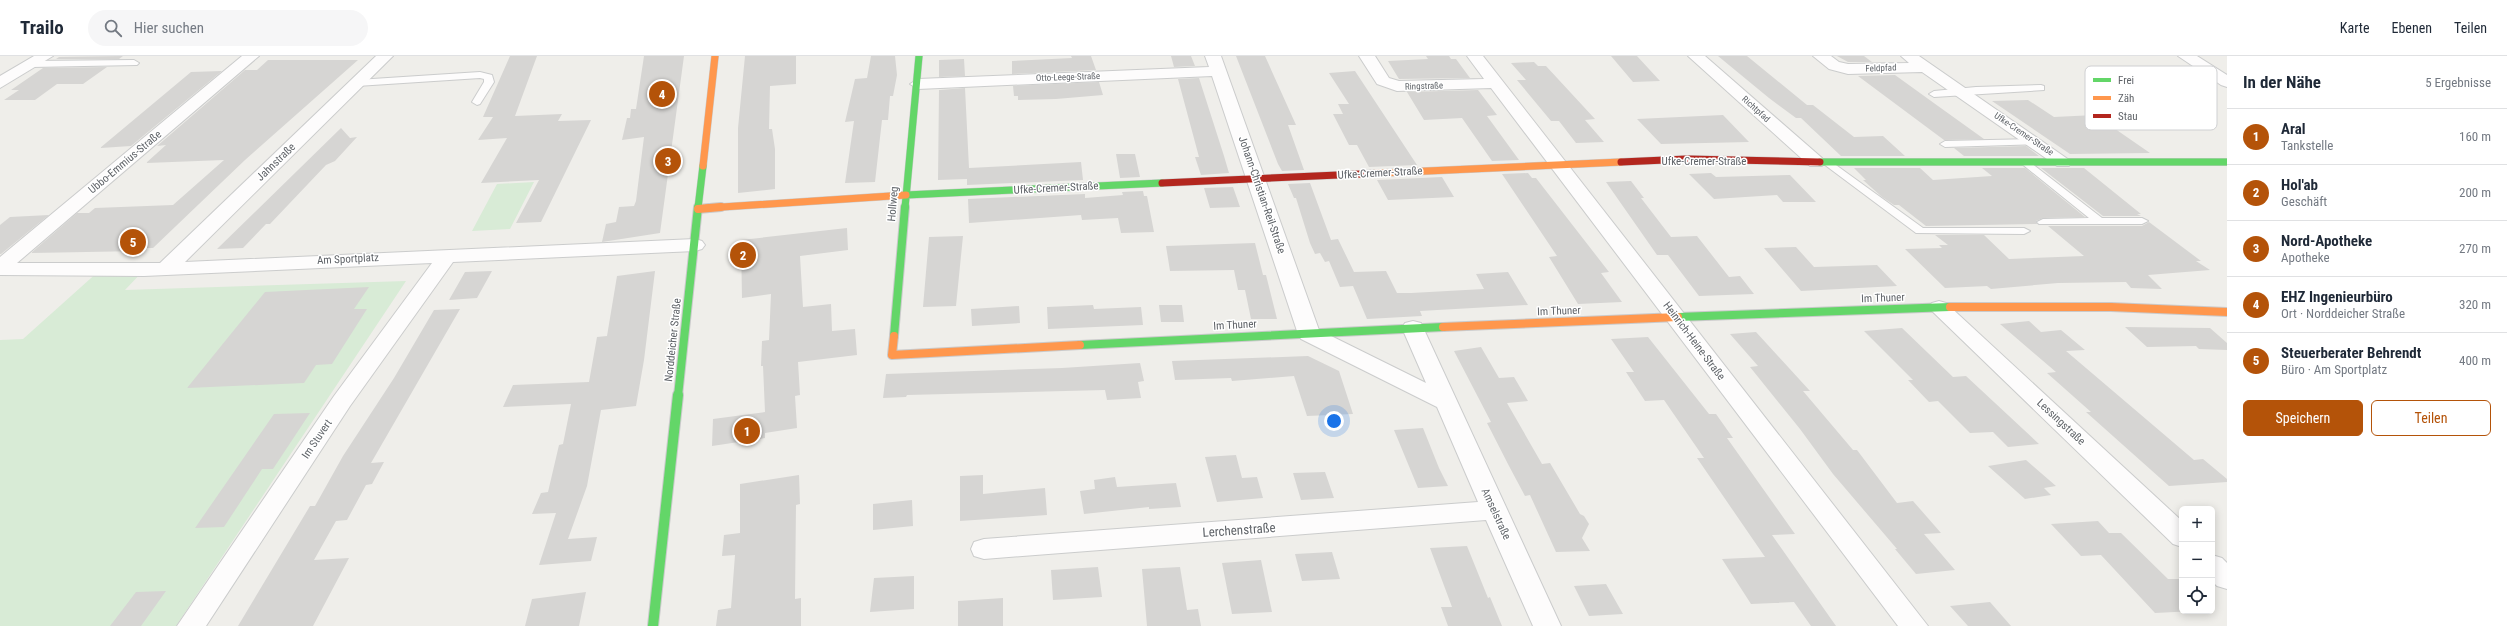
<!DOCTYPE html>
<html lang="de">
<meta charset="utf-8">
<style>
body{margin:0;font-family:"Roboto Condensed",sans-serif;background:#f6f6f7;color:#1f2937}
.controls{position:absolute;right:12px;bottom:12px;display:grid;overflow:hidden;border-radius:6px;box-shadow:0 2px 10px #0003}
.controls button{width:36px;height:36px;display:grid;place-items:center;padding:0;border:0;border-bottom:1px solid #e0e1e3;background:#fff;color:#1f2937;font:20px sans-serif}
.you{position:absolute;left:1334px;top:365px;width:14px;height:14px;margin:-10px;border:3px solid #fff;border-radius:50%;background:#1a73e8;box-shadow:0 0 0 6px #1a73e833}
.badge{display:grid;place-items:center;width:26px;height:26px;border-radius:50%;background:#b45309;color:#fff;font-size:13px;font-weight:700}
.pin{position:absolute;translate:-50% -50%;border:2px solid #fff;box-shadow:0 1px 4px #0006}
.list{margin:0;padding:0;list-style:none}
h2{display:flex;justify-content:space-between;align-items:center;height:52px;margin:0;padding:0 16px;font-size:17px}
h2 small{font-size:13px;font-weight:400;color:#747a83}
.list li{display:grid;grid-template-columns:26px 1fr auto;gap:12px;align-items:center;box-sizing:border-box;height:56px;padding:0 16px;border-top:1px solid #e0e1e3}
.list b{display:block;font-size:15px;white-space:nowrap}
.list p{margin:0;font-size:13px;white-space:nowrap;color:#747a83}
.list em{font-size:13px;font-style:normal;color:#747a83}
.actions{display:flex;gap:8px;padding:12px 16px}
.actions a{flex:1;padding:9px 0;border:1px solid #b45309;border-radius:6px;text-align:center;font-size:14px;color:#b45309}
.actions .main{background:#b45309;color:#fff}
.icon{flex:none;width:22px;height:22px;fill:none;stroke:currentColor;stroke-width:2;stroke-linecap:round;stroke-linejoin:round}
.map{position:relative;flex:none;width:2227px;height:570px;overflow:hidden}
header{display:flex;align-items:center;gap:24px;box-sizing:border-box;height:56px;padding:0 20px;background:#fff;border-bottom:1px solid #e0e1e3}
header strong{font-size:19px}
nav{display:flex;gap:22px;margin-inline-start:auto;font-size:14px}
.search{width:280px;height:36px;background:#f6f6f7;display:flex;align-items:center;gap:10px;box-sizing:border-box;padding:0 14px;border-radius:22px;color:#747a83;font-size:15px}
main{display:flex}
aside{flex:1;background:#fff}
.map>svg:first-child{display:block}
.green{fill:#d8ebd6}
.building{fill:#d6d5d3}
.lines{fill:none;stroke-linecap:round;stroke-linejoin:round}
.lane-casing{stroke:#cbcccc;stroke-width:2}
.street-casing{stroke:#cbcccc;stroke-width:2}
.fast-far2-casing{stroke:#cacacb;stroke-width:8}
.fast-far1-casing{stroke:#cacacb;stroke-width:10}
.fast-casing{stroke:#cacacb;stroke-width:12}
.slow-far1-casing{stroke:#cacacb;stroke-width:8}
.slow-casing{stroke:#cacacb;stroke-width:10}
.jam-casing{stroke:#cacacb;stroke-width:8}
.lane{fill:#fdfcfc;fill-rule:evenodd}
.street{fill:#fdfcfc;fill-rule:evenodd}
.fast-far2{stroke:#63d668;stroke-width:7}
.fast-far1{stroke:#63d668;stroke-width:8}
.fast{stroke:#63d668;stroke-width:10}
.slow-far1{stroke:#ff974d;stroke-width:7}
.slow{stroke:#ff974d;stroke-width:8}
.jam{stroke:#b3261e;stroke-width:7}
.labels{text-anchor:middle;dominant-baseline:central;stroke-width:3;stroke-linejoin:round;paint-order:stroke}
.far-street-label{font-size:9px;fill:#5f6368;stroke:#fff}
.street-label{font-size:11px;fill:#5f6368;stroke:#fff}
.near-street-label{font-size:13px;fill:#5f6368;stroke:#fff}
.key{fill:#fff;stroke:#cfd0d2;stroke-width:1}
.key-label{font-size:11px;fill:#5f6368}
</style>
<header>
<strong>Trailo</strong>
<div class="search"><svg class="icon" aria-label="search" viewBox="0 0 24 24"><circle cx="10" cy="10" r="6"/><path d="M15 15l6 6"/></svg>Hier suchen</div>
<nav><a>Karte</a><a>Ebenen</a><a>Teilen</a></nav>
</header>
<main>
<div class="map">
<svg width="2227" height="570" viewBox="0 0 2227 570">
<rect width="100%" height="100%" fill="#efeeea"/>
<path class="green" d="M 534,126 L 510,173 L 472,175 L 497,128 Z
M 100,214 L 144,214 L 125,234 L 406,225 L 176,570 L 0,570 L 0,284 L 23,283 Z"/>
<path class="building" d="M 123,0 L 119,3 L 56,3 L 59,1 Z
M 510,0 L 537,0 L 515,60 L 562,58 L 558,65 L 591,64 L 541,166 L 516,167 L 539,124 L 481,127 L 507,82 L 478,84 L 493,61 L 483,61 Z
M 644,0 L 684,0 L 660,177 L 602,186 L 606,168 L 616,166 L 619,151 L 634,150 L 636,145 L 644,81 L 622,84 L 627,62 L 630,62 L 631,53 L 636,53 Z
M 745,0 L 796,0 L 796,28 L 770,30 L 769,73 L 772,73 L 775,93 L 775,133 L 738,137 L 738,72 Z
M 871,0 L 895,0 L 897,19 L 893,40 L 890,40 L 888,64 L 882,64 L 875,126 L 845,127 L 854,65 L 845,66 L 855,23 L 867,22 Z
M 1071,0 L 1091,0 L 1096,14 L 1012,18 L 1012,5 L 1072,2 Z
M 1171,0 L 1191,0 L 1195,10 L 1174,11 Z
M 1236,0 L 1265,0 L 1296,69 L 1288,69 L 1304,114 L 1282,115 L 1278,108 Z
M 1426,0 L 1449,0 L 1451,3 L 1456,3 L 1470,22 L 1399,23 L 1388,5 L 1428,3 Z
M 1611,0 L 1637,0 L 1660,25 L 1633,26 Z
M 1718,0 L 1747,0 L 1807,49 L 1813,49 L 1854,81 L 1883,80 L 1905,100 L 1841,100 L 1801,62 L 1796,62 L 1769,42 Z
M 1837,0 L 1864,0 L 1872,6 L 1848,6 Z
M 964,3 L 965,20 L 939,21 L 939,4 Z
M 268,4 L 358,4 L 245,104 L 153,192 L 144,192 L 141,195 L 31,197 L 77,157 L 89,157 L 95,152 L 173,149 L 224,104 L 146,107 L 166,89 L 157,90 L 245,14 L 257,14 Z
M 1534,6 L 1538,10 L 1546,10 L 1595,63 L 1585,64 L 1604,86 L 1576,87 L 1559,65 L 1551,65 L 1517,24 L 1526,24 L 1511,7 Z
M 107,11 L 83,28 L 57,28 L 35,44 L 4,44 L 19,34 L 11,34 L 43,12 Z
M 222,15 L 131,90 L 100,92 L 191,16 Z
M 1355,15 L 1417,109 L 1369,111 L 1357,89 L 1349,89 L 1333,58 L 1343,58 L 1338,48 L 1349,48 L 1329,17 Z
M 1895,19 L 1938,50 L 1984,83 L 1944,84 L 1858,20 Z
M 1199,22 L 1224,100 L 1229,117 L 1201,119 L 1195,101 L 1199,101 L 1178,23 Z
M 1099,26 L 1103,39 L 1056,43 L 1018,44 L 1018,40 L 1014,40 L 1013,30 Z
M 965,32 L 969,112 L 1081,106 L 1083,124 L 967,129 L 967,123 L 938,124 L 939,34 Z
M 1478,34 L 1497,59 L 1487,60 L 1519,104 L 1492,105 L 1462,62 L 1424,64 L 1407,36 Z
M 2028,44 L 2054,61 L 2095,59 L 2150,97 L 2070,98 L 1992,45 Z
M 1723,59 L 1749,86 L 1661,88 L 1637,63 Z
M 341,72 L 350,82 L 357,81 L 335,105 L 326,109 L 270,168 L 266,168 L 243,192 L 217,193 Z
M 2026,90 L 2039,100 L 1964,100 L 1954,92 Z
M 1116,98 L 1135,98 L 1140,121 L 1120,122 Z
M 1854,112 L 1920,112 L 1933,124 L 1992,120 L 1982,112 L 2025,112 L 2085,161 L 2043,162 L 2036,165 L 2037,168 L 1926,170 L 1899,149 L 1894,149 L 1882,141 L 1863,124 L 1866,124 Z
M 2041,112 L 2084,112 L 2141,158 L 2137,158 L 2141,160 L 2103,160 Z
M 1528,117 L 1532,122 L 1536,122 L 1609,216 L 1601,217 L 1622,246 L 1578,248 L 1549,201 L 1557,200 L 1502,118 Z
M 1711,117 L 1716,121 L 1790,119 L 1816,146 L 1783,146 L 1777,139 L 1714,143 L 1689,118 Z
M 1442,121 L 1454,141 L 1388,144 L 1377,124 Z
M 1631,125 L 1644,142 L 1641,142 L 1671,181 L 1697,180 L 1729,221 L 1740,220 L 1754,238 L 1699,240 L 1668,199 L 1657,199 L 1606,126 Z
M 1310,127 L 1331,184 L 1338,183 L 1354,216 L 1386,215 L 1397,237 L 1411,237 L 1484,233 L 1476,218 L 1508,216 L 1528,249 L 1420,255 L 1422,260 L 1367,263 L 1353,230 L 1340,231 L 1329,205 L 1325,206 L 1320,197 L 1315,198 L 1310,187 L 1296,142 L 1294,142 L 1288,128 Z
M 1233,131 L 1240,151 L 1210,152 L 1204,132 Z
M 1143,135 L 1144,140 L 1147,140 L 1154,176 L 1121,177 L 1118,162 L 1082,164 L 1081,159 L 969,167 L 968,143 L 1085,138 L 1085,142 L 1123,139 L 1122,136 Z
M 49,159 L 1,198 L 0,198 L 0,169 L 10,161 Z
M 2149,166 L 2201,205 L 2196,205 L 2210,214 L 2148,219 L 2162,233 L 2131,232 L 2126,226 L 2058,227 L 1991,233 L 1987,230 L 1945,232 L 1905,193 L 1942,192 L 1939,189 L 1948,189 L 1935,179 L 1984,179 L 2009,203 L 2084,200 L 2048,170 L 2142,170 Z
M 847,172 L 848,194 L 800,200 L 803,251 L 831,248 L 832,275 L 855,273 L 857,299 L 798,306 L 800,339 L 795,340 L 797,372 L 765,377 L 765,382 L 712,390 L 713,363 L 765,356 L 763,310 L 761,310 L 762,285 L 769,284 L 771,238 L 742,242 L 741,184 Z
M 963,180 L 956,250 L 923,251 L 929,181 Z
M 1255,187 L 1263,219 L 1266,219 L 1277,263 L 1251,263 L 1245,234 L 1238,234 L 1234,214 L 1170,215 L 1166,190 Z
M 1796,191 L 1814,211 L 1877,209 L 1897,230 L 1801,235 L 1764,192 Z
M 492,215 L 477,242 L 449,244 L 465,216 Z
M 655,215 L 644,304 L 636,350 L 601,354 L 587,430 L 568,483 L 597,481 L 591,505 L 539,509 L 556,457 L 532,458 L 541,437 L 548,436 L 559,389 L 563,388 L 571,348 L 503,351 L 513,329 L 589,326 L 597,281 L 607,280 L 617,220 Z
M 369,231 L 354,253 L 367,253 L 332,308 L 316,309 L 304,327 L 187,332 L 265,236 Z
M 1093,249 L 1094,253 L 1141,251 L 1143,269 L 1048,273 L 1047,251 Z
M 1159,249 L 1182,249 L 1184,266 L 1161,266 Z
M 1019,250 L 1020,267 L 972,270 L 971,253 Z
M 460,253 L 371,407 L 384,406 L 372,428 L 366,429 L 347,464 L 336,465 L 314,504 L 349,502 L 313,570 L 238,570 L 310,450 L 315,450 L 343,400 L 394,322 L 434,254 Z
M 2029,265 L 2041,276 L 2061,274 L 2085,294 L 2066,295 L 2194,404 L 2203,403 L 2227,423 L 2227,426 L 2169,430 L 2086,356 L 2091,356 L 2047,317 L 2056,316 L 2000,268 Z
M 2125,271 L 2210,272 L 2227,287 L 2227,294 L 2199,293 L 2196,290 L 2147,291 Z
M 1902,272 L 1953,321 L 1966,320 L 2039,388 L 2008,391 L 1993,376 L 1970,377 L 1938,345 L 1929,346 L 1908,324 L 1913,324 L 1864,275 Z
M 1756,276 L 1810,335 L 1803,335 L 1853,394 L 1857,394 L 1897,447 L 1913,445 L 1941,477 L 1924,478 L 1955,514 L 1916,518 L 1895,493 L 1897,493 L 1833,418 L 1800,373 L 1750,311 L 1758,310 L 1730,278 Z
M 1648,281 L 1709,358 L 1716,358 L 1733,382 L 1727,382 L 1795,478 L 1772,479 L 1836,570 L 1811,570 L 1794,546 L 1751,548 L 1722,503 L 1765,501 L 1697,402 L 1704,402 L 1664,344 L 1645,345 L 1626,316 L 1634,316 L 1611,283 Z
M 1481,291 L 1499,322 L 1514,321 L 1528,345 L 1507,347 L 1542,408 L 1550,407 L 1580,458 L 1584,460 L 1589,468 L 1582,482 L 1590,495 L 1556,496 L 1530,439 L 1525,440 L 1509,410 L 1487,367 L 1491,366 L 1454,295 Z
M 1308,300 L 1339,315 L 1353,358 L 1307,360 L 1294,320 L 1232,325 L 1231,322 L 1175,324 L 1172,305 Z
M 1140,307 L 1144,325 L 1138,326 L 1141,342 L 1107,344 L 1105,334 L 907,339 L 906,341 L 883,342 L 886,318 L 1062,312 Z
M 310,357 L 273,413 L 262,413 L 224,471 L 195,472 L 274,358 Z
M 1423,372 L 1439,412 L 1448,430 L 1418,432 L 1394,374 Z
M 1236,399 L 1242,422 L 1257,421 L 1263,442 L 1217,446 L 1205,401 Z
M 2026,404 L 2056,430 L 2044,432 L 2051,439 L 2025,443 L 1988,410 Z
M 1325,416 L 1334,442 L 1301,444 L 1293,417 Z
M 799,419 L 800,448 L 796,449 L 795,543 L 801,542 L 801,570 L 716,570 L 718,554 L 731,552 L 735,499 L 722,500 L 724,479 L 740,477 L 740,428 Z
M 983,419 L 983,438 L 1045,432 L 1047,459 L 960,465 L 960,420 Z
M 1115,421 L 1117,431 L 1176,427 L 1181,451 L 1149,453 L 1149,451 L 1084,458 L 1080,435 L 1095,433 L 1094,424 Z
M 912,444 L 913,470 L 873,474 L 873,448 Z
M 2098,465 L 2109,477 L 2121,477 L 2168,523 L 2182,523 L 2182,555 L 2195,555 L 2155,557 L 2101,499 L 2081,500 L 2051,468 Z
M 1467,490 L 1488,542 L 1490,541 L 1502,570 L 1448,570 L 1441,551 L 1452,551 L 1430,492 Z
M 1332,496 L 1340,523 L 1302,525 L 1295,498 Z
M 1261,504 L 1272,556 L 1232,558 L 1222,507 Z
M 1098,511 L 1102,541 L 1053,544 L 1051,514 Z
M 1180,511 L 1187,554 L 1198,553 L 1201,570 L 1147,570 L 1142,513 Z
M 914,520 L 914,553 L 870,556 L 874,522 Z
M 1606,528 L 1623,558 L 1589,560 L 1574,530 Z
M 166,535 L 141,570 L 110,570 L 136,536 Z
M 586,536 L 579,570 L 525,570 L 532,543 Z
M 1003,542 L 1003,570 L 958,570 L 958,545 Z
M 1990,546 L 2011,570 L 1968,570 L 1950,550 Z"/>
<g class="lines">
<g class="lane-casing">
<path id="lane" d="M 134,4 L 139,7 L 137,9 L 32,11 L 27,8 L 32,5 Z
M 480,16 L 492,19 L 494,26 L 480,48 L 477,49 L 472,46 L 484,26 L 484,23 L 480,22 L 357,30 L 352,27 L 357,24 Z
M 2041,29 L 2044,30 L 2044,34 L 1934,41 L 1929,38 L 1934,35 L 1976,31 Z
M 2035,83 L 2040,86 L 2039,88 L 1945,91 L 1940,88 L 1945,85 Z
M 2026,103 L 2102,162 L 2142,162 L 2148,165 L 2142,168 L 2039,168 L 2037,166 L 2043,163 L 2089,162 L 2022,108 L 2021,106 Z
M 1829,104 L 1923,172 L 2024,172 L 2030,175 L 2024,178 L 1916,177 L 1825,109 L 1824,107 Z"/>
</g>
<g class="street-casing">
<path id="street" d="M 34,0 L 53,0 L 0,32 L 0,20 Z
M 242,0 L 259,0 L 17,207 L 160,207 L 376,0 L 393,0 L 185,206 L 695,183 L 702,185 L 705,189 L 702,193 L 695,195 L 453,206 L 350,350 L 206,570 L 177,570 L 334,340 L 432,207 L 144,220 L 0,219 L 0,201 Z
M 1205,0 L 1221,0 L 1319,274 L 1426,327 L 1402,272 L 1405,267 L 1413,265 L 1421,267 L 1561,570 L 1533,570 L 1486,464 L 984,503 L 974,500 L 971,493 L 974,486 L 984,483 L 1478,446 L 1437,351 L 1301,283 L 1298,278 L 1212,20 L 918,33 L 910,28 L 918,23 L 1209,11 Z
M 1359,0 L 1375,0 L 1389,22 L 1399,25 L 1484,23 L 1467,0 L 1483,0 L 1928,570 L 1898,570 L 1491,32 L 1397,35 L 1377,28 Z
M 1688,0 L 1705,0 L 1822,102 L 1825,106 L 1822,110 L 1810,110 Z
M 1813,0 L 1831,0 L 1839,6 L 1848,8 L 1909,7 L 1901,0 L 1919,0 L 2072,106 L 2069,110 L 2057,110 L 1922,16 L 1848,18 L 1829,13 Z
M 2178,0 L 2197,0 L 2227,19 L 2227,31 L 2221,29 Z
M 1939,245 L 1946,247 L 2182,465 L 2182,491 L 2173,488 L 1932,255 L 1928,251 L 1932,247 Z
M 2212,499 L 2222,502 L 2227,507 L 2227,533 L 2217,530 L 2212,525 Z"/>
</g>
<g class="fast-far2-casing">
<path id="fast-far2" d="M 1820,106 L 2227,106
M 906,139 L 1162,127
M 698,152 L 703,110
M 905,152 L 919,0"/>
</g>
<g class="fast-far1-casing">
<path id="fast-far1" d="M 1678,261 L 1950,251
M 894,280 L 905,151
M 1080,289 L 1443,271
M 678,340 L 698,151"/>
</g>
<g class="fast-casing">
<path id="fast" d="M 653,570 L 678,339"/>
</g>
<g class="slow-far1-casing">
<path id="slow-far1" d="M 703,110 L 715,0
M 1361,118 L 1621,106
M 707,152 L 906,139"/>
</g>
<g class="slow-casing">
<path id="slow" d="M 698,153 L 721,151
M 1950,251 L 2111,251 L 2227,256
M 1443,271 L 1678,261
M 894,280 L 892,299 L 1080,289"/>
</g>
<g class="jam-casing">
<path id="jam" d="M 1621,106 L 1687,103 L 1820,106
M 1162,127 L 1361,118"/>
</g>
<use href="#lane" class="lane"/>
<use href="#street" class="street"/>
<use href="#fast-far2" class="fast-far2"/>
<use href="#fast-far1" class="fast-far1"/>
<use href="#fast" class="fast"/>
<use href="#slow-far1" class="slow-far1"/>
<use href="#slow" class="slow"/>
<use href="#jam" class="jam"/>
</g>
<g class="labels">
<g class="far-street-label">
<text transform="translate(1881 12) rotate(-2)">Feldpfad</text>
<text transform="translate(1068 21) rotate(-2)">Otto-Leege-Straße</text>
<text transform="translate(1424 30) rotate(-2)">Ringstraße</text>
<text transform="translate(1756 53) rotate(42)">Richtpfad</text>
<text transform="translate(2024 78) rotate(34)">Ufke-Cremer-Straße</text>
</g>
<g class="street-label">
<text x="1704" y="105">Ufke-Cremer-Straße</text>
<text transform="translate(125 106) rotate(-40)">Ubbo-Emmius-Straße</text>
<text transform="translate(276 106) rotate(-44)">Jahnstraße</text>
<text transform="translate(1380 117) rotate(-3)">Ufke-Cremer-Straße</text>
<text transform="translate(1056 132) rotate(-3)">Ufke-Cremer-Straße</text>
<text transform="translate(1262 139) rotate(71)">Johann-Christian-Reil-Straße</text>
<text transform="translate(893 148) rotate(-85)">Hollweg</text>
<text transform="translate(348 203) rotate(-3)">Am Sportplatz</text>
<text transform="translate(1883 242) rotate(-2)">Im Thuner</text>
<text transform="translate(1559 255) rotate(-2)">Im Thuner</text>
<text transform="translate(1235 269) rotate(-3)">Im Thuner</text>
<text transform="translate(673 284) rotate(-84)">Norddeicher Straße</text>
<text transform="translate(1694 285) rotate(53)">Heinrich-Heine-Straße</text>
<text transform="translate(2061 366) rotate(43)">Lessingstraße</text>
<text transform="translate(317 383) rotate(-56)">Im Stuvert</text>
<text transform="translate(1496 458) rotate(65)">Amselstraße</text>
</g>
<g class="near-street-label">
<text transform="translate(1239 474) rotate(-4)">Lerchenstraße</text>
</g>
</g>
<rect x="2085" y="10" width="132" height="64" rx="6" class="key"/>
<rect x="2093" y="22" width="18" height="4" fill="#63d668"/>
<rect x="2093" y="40" width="18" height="4" fill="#ff974d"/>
<rect x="2093" y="58" width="18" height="4" fill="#b3261e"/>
<g class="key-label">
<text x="2118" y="28">Frei</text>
<text x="2118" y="46">Zäh</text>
<text x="2118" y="64">Stau</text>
</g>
</svg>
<div class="controls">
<button>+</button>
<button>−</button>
<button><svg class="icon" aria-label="locate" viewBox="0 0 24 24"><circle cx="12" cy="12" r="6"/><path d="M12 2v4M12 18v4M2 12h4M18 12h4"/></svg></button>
</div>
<div class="you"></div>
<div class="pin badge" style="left:747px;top:375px">1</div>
<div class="pin badge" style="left:743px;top:199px">2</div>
<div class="pin badge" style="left:668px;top:105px">3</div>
<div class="pin badge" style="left:662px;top:38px">4</div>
<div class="pin badge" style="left:133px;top:186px">5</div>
</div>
<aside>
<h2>In der Nähe<small>5 Ergebnisse</small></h2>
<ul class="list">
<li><span class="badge">1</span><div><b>Aral</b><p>Tankstelle</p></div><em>160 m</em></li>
<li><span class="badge">2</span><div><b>Hol'ab</b><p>Geschäft</p></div><em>200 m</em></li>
<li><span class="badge">3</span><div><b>Nord-Apotheke</b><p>Apotheke</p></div><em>270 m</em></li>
<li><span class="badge">4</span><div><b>EHZ Ingenieurbüro</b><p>Ort · Norddeicher Straße</p></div><em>320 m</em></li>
<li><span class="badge">5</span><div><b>Steuerberater Behrendt</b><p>Büro · Am Sportplatz</p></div><em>400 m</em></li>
</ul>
<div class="actions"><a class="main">Speichern</a><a>Teilen</a></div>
</aside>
</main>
